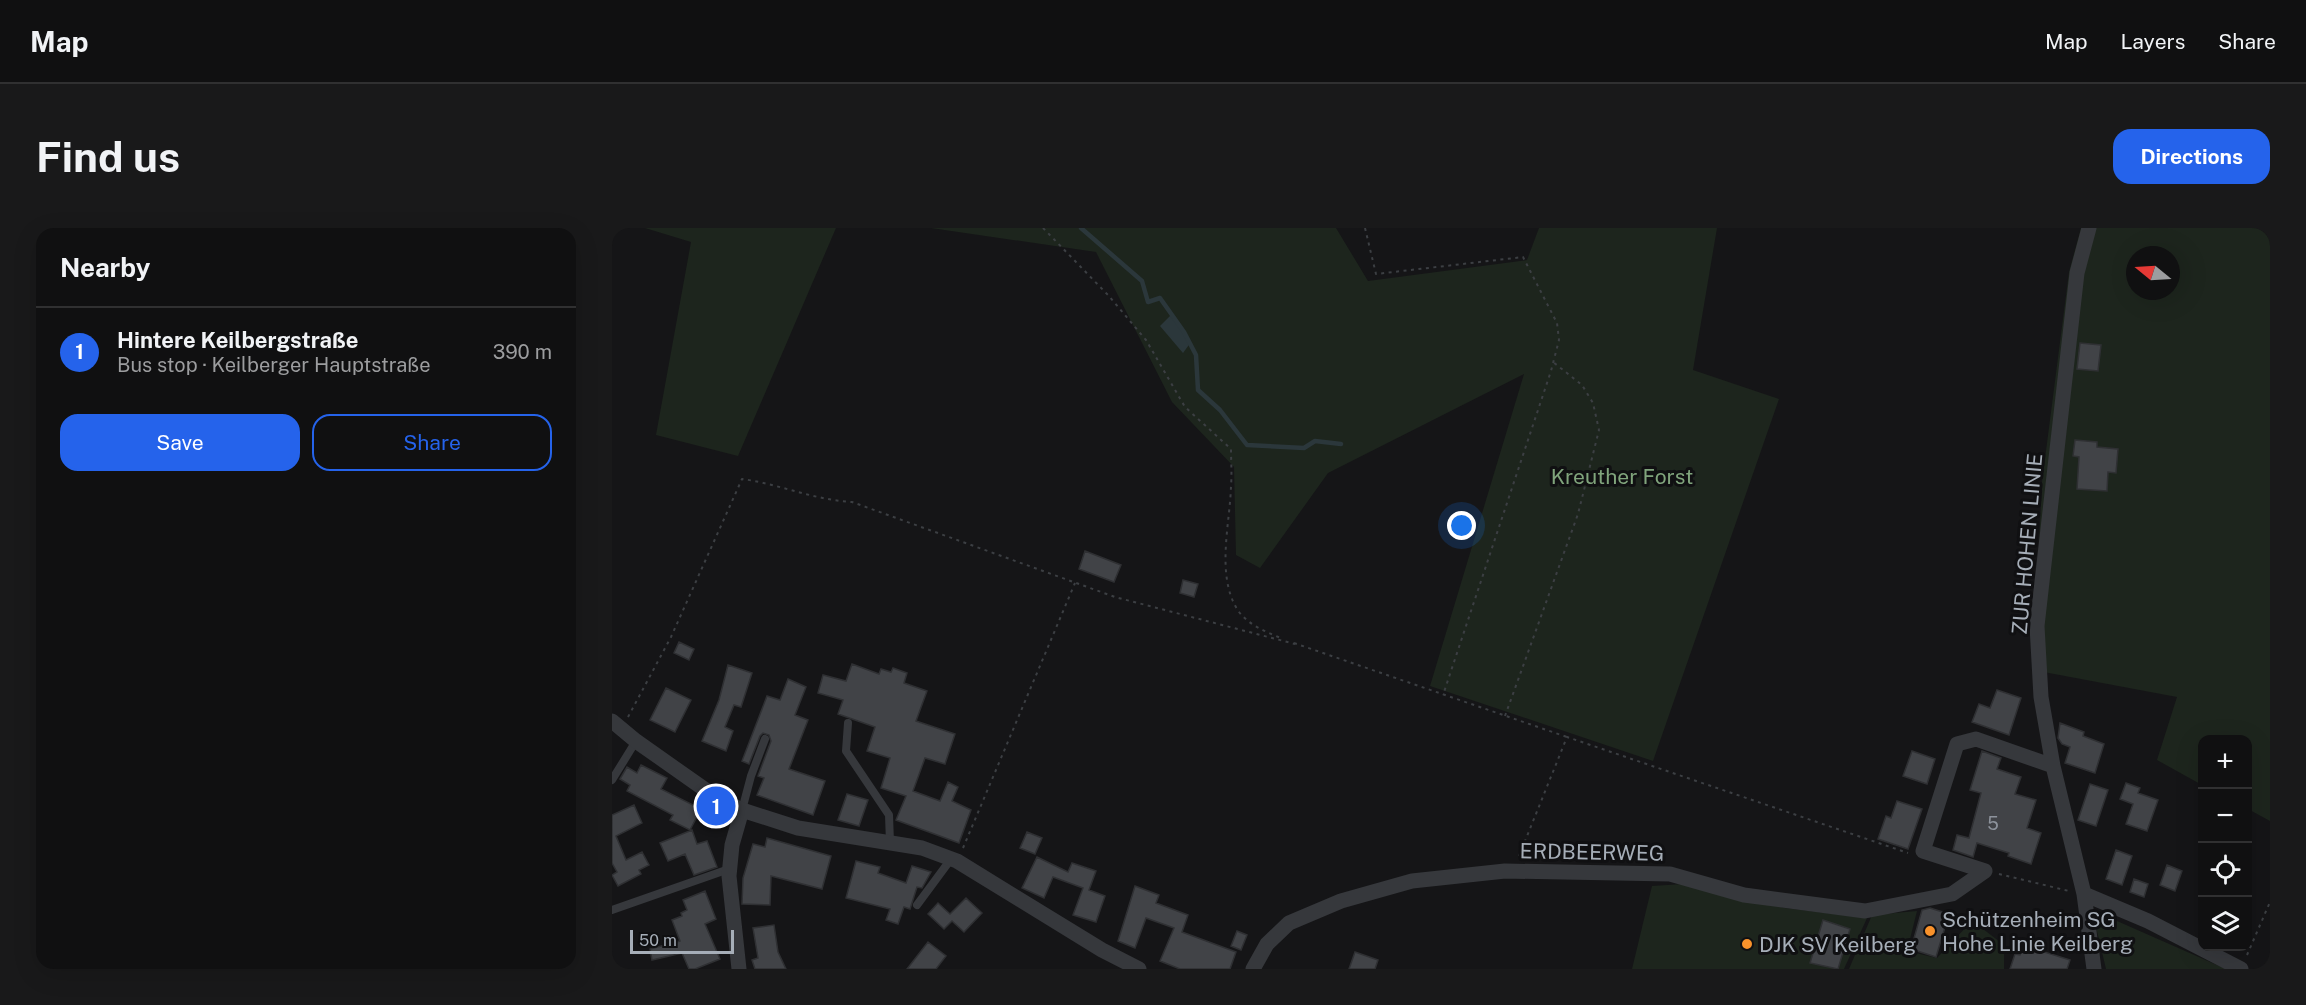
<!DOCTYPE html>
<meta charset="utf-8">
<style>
body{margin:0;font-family:"Public Sans",sans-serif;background:#19191a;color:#f1f3f6}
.controls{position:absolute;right:18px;bottom:18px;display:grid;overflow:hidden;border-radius:12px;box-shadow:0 6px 24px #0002}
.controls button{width:54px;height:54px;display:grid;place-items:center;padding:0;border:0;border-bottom:2px solid #303031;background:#101011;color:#f1f3f6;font:30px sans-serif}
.compass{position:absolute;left:1514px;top:18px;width:54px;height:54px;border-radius:50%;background:#101011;box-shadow:0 6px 24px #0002;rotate:288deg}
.scale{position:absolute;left:18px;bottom:15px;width:104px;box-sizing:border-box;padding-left:6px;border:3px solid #a6aeb8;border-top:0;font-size:16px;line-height:21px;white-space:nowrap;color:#a6aeb8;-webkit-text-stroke:4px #101012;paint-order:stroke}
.you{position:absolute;left:850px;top:298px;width:21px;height:21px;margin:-15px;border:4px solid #fff;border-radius:50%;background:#1a73e8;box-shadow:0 0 0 9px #1a73e833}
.badge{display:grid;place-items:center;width:39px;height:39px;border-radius:50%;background:#2563eb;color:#fff;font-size:20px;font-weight:700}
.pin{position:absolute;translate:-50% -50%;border:3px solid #fff;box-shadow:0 2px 6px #0006}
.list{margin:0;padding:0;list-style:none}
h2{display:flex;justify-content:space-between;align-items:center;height:78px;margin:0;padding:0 24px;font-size:26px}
h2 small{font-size:20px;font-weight:400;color:#9c9d9f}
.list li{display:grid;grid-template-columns:39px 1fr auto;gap:18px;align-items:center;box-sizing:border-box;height:90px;padding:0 24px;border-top:2px solid #303031}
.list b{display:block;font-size:22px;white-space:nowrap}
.list p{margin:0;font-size:20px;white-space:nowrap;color:#9c9d9f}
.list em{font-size:20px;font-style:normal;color:#9c9d9f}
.actions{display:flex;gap:12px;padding:18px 24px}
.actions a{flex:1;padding:14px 0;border:2px solid #2563eb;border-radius:18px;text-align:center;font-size:21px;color:#2563eb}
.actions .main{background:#2563eb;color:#fff}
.icon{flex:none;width:33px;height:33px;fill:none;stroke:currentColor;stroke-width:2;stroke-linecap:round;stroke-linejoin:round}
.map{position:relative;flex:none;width:1658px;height:741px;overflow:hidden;border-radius:18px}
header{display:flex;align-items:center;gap:36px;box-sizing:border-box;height:84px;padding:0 30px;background:#101011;border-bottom:2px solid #303031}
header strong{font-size:28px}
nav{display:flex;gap:33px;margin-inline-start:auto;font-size:21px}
.intro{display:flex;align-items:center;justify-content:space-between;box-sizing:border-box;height:144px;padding:0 36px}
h1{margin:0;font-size:42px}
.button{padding:15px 27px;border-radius:18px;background:#2563eb;color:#fff;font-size:21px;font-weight:700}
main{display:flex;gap:36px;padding:0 36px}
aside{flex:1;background:#101011;border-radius:18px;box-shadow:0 6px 24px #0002}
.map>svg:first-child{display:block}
.green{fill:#1d251d;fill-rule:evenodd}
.water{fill:#2b373b}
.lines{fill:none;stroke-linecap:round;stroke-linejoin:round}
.stream{stroke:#2b373b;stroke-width:4.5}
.building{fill:#414347;stroke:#2f3033;stroke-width:1.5}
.path{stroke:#3c3f43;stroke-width:2;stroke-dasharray:3 4.5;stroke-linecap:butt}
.service{stroke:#36383c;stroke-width:8}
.minor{stroke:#36383c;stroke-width:15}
.poi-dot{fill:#f9922b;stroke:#101012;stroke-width:2}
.labels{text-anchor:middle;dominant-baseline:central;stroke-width:6;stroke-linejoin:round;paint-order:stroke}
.number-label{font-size:18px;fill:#8d939c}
.park-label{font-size:21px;fill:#80a47c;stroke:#101012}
.street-label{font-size:21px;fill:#a6aeb8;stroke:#101012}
.poi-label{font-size:21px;fill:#a6aeb8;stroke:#101012;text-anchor:start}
</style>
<header>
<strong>Map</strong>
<nav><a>Map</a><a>Layers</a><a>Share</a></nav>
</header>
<div class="intro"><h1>Find us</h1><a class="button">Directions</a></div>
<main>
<aside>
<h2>Nearby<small></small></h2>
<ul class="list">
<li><span class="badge">1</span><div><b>Hintere Keilbergstraße</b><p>Bus stop · Keilberger Hauptstraße</p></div><em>390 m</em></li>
</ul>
<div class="actions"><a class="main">Save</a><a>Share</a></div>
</aside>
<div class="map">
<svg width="1658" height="741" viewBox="0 0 1658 741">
<rect width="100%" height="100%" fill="#151517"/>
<path class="green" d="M 33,0 L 224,0 L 126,228 L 44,207 L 79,14 Z
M 319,0 L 724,0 L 756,53 L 915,32 L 927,0 L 1105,0 L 1081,142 L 1167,171 L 1041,533 L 818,458 L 912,146 L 716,245 L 648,340 L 624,327 L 622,239 L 560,174 L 484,24 Z
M 1469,0 L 1658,0 L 1658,593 L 1636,581 L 1636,512 L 1590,512 L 1590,557 L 1545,532 L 1565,469 L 1421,442 L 1430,254 L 1457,44 ZM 1523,27 L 1559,27 L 1559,63 L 1523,63 Z
M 1071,656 L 1173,680 L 1255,690 L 1232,741 L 1020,741 L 1040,658 Z
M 1480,682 L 1614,741 L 1494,741 Z
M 1305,683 L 1295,723 L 1325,730 L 1357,696 L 1371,701 L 1392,717 L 1392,741 L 1237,741 L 1260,687 Z"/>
<path class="water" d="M 559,87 L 579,114 L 571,125 L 548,98 Z"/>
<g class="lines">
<path class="stream" d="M 469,0 L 530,53 L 536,74 L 548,70 L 572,104 L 584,127 L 586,162 L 608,182 L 635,217 L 692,220 L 703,213 L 729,216"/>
</g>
<path class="building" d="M 1468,115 L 1489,117 L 1486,143 L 1465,141 Z
M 1463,212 L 1485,214 L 1485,219 L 1506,221 L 1504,245 L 1496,244 L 1495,263 L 1465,261 L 1467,229 L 1461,228 Z
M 473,323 L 509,337 L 502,354 L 467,341 Z
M 571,352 L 586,356 L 582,369 L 568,365 Z
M 67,414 L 82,421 L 77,432 L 62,425 Z
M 240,436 L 267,446 L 269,441 L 279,444 L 281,440 L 295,445 L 292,455 L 315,463 L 304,493 L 343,506 L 333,536 L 313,530 L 301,563 L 328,573 L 336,554 L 346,559 L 340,573 L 359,582 L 347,615 L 284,592 L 294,568 L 269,560 L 278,530 L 255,523 L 263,499 L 226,486 L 231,472 L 206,465 L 211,447 L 234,453 Z
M 116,437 L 140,445 L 129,479 L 122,477 L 113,499 L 121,503 L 114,523 L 90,513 L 107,472 Z
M 176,451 L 194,459 L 183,487 L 196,492 L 177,541 L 213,553 L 201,587 L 145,567 L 152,550 L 146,548 L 159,513 L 157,507 L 151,505 L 148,508 L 137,536 L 130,533 L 155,468 L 168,472 Z
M 54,460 L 79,472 L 63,504 L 38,492 Z
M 1385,462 L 1409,470 L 1397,507 L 1360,494 L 1367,476 L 1378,480 Z
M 1448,495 L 1472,504 L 1471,508 L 1492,516 L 1483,545 L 1453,535 L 1458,519 L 1450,516 L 1446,510 Z
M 1300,523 L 1323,531 L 1315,556 L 1291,548 Z
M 1370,523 L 1389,530 L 1385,541 L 1409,549 L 1403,566 L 1424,572 L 1415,600 L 1429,605 L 1419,636 L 1396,628 L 1397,625 L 1365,615 L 1361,629 L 1341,622 L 1345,607 L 1357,610 L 1369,565 L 1358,562 Z
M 29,537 L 55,550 L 49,561 L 89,581 L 78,602 L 58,592 L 61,587 L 15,563 L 18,557 L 8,551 L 15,539 L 25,545 Z
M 1514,555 L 1528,560 L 1526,565 L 1546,572 L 1535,603 L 1514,596 L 1521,576 L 1508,571 Z
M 1478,556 L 1496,562 L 1484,598 L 1466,592 Z
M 235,566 L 256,572 L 247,598 L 226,592 Z
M 1285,573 L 1310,581 L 1296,621 L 1266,611 L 1274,588 L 1279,590 Z
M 22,577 L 30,595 L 4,608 L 14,632 L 30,624 L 37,637 L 27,642 L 29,646 L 6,658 L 0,647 L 5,644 L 0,635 L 0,587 Z
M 80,602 L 85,616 L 95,613 L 105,639 L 82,647 L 73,626 L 56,633 L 48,615 Z
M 415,604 L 430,610 L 423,626 L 408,620 Z
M 155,610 L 219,628 L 210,661 L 159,648 L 158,677 L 130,676 L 131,650 L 141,616 L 153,619 Z
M 1504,622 L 1520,628 L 1510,657 L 1494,651 Z
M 425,629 L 456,644 L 460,635 L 484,643 L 477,662 L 493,668 L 484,694 L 461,687 L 471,660 L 441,649 L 432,670 L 410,660 Z
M 244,633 L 268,639 L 266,645 L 294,655 L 300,638 L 319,644 L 310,660 L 305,659 L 298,681 L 292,679 L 286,696 L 274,692 L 278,681 L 234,670 Z
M 1555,637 L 1570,643 L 1563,663 L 1548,657 Z
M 1522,651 L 1536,656 L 1532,669 L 1518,664 Z
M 523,658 L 547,667 L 544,675 L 576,687 L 570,704 L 624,724 L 618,741 L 568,741 L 548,733 L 562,700 L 534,690 L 523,720 L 506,713 Z
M 93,663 L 104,691 L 93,696 L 108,731 L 83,741 L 77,741 L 70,725 L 40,732 L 38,721 L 68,713 L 60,692 L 70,688 L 69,685 L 75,682 L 71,672 Z
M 354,670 L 370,685 L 352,704 L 340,693 L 332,701 L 316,686 L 326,675 L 338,686 Z
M 1318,680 L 1337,686 L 1324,729 L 1299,721 L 1310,682 Z
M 1211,692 L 1238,701 L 1226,741 L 1198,735 Z
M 162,697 L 166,724 L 174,741 L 143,741 L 140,732 L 146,730 L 141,700 Z
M 625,703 L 635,707 L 629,722 L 619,718 Z
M 1416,711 L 1425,713 L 1429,723 L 1458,732 L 1455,741 L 1398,741 L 1403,726 L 1408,727 L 1412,715 Z
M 316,714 L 334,728 L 324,741 L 295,741 Z
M 743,724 L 766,732 L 763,741 L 737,741 Z"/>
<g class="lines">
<path class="path" d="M 431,0 L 496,67 L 534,112 L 573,179 L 619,221 C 619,233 620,245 619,258 C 618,296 604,346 625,381 C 635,397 655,404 671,411
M 753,0 L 764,46 L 911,29 L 945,95 L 947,112 L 939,143 L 831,467
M 682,415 L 955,509
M 893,488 L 966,286 L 987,202 L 981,175 L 970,157 L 941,134
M 16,489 L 59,409 L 130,251 C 167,256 202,272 240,274 L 503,369 L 683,416
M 351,620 L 463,355
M 907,628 L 955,509 L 1296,625
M 1387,646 L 1457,663
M 1635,727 L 1658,674"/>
<path class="service" d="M 236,495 L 234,523 L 277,587 L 278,615
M 0,552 L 24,513
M 130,582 L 139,548 L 153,511
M 305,677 L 339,631
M 0,682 L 117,641"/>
<path class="minor" d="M 1477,0 L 1465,45 L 1425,398 L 1429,469 L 1441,538 L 1472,666 L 1482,741
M 0,493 L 24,513 L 105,570 L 130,582 L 186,600 L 310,620 L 345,633 L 490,722 L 527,741
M 1373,643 L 1311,623 L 1345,516 L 1364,511 L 1441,538
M 1472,666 L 1536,693 L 1629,741
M 127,741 L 117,648 L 120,617 L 130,582
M 641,741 L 655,716 L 677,695 L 729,673 L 800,653 L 893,643 L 1058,646 L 1132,667 L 1253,683 L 1340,666 L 1373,643"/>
</g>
<g class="poi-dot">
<circle cx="1318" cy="703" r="6"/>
<circle cx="1135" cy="716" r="6"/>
</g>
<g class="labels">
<g class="number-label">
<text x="1381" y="595">5</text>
</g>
<g class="park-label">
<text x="1010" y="248">Kreuther Forst</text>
</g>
<g class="street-label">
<text transform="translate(1415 316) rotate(-85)">ZUR HOHEN LINIE</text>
<text transform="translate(980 624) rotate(1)">ERDBEERWEG</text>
</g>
<g class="poi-label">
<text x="1330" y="691">Schützenheim SG<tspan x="1330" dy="24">Hohe Linie Keilberg</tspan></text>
<text x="1147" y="716">DJK SV Keilberg</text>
</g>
</g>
</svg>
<div class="controls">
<button>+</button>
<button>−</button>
<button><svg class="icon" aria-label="locate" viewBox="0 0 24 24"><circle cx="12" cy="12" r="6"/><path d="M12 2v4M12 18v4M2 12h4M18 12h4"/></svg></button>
<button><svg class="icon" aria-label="layers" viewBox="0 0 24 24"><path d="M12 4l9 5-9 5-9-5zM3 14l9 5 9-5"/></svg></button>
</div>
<svg class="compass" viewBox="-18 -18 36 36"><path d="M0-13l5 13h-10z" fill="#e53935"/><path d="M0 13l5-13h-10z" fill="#9c9d9f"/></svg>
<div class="scale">50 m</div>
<div class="you"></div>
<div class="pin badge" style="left:104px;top:578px">1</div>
</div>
</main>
